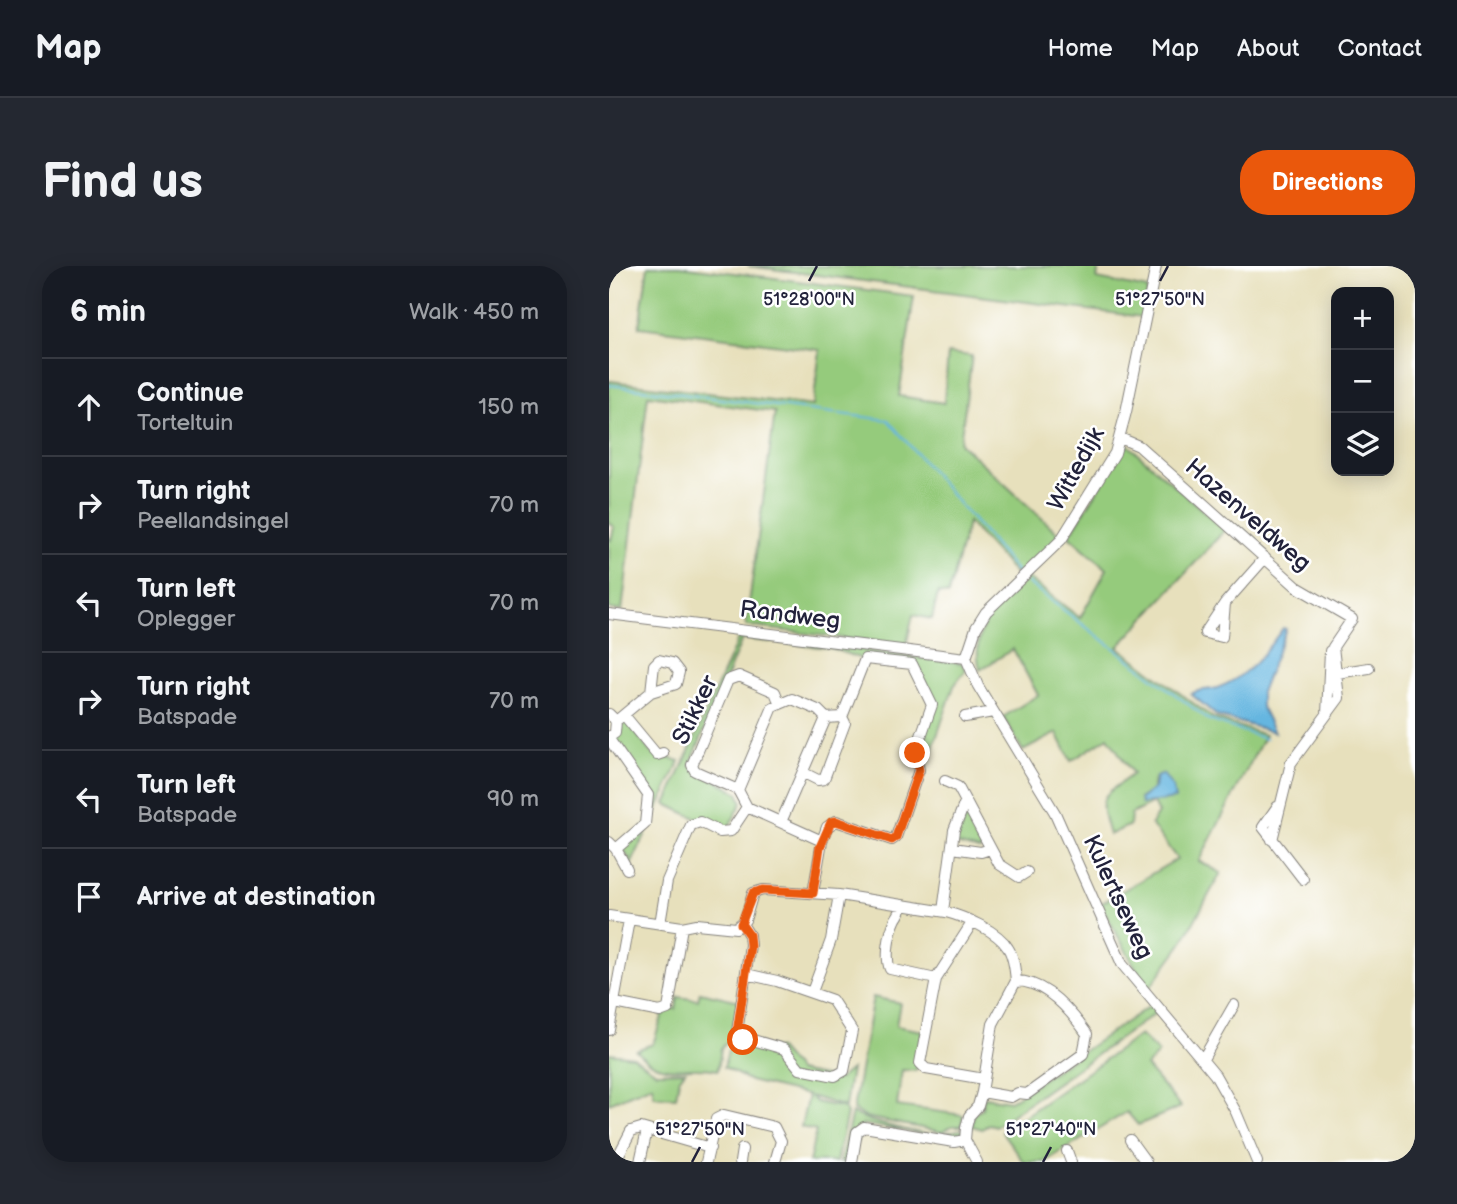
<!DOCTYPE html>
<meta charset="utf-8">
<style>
body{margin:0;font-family:"Balsamiq Sans",sans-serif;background:#242831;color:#f1f3f6}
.controls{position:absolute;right:21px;top:21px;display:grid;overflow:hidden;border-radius:14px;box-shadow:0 4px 18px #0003}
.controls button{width:63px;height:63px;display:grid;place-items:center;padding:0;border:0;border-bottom:2px solid #363941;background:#171b24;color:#f1f3f6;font:35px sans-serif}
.stop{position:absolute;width:21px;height:21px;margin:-16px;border:5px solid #ea580c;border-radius:50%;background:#fff}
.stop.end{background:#ea580c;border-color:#fff;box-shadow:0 2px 7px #0008}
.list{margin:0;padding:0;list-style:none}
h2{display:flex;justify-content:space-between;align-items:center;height:91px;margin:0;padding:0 28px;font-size:30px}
h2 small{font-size:23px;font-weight:400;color:#9ea1a6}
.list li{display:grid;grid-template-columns:46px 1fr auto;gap:21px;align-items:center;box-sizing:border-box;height:98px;padding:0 28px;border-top:2px solid #363941}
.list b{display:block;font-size:26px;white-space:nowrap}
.list p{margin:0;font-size:23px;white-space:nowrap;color:#9ea1a6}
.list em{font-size:23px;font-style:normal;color:#9ea1a6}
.icon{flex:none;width:38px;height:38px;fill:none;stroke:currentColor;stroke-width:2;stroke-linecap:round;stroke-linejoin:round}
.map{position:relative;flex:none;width:806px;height:896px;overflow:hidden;border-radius:28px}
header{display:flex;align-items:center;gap:42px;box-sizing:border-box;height:98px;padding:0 35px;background:#171b24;border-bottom:2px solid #363941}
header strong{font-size:33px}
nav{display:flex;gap:38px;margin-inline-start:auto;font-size:24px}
.intro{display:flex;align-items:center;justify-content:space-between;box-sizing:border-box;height:168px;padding:0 42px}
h1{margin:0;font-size:49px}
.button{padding:18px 32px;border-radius:28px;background:#ea580c;color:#fff;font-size:24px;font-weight:700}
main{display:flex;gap:42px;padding:0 42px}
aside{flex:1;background:#171b24;border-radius:28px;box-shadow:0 4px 18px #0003}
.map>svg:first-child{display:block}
.green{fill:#95cb7c;stroke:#5c765c;stroke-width:2;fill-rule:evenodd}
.water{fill:#65b6e0;stroke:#446c8e;stroke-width:2}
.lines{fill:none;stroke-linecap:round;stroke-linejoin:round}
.stream{stroke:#65b6e0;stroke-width:2}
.minor-casing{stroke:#84817c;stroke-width:12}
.minor{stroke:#fff;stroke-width:10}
.route{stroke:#ea580c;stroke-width:9}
.ticks{fill:none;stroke:#22223b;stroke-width:2.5}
.labels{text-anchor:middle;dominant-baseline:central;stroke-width:5;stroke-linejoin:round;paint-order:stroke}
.street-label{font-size:24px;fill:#22223b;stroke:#fff}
.ticks-label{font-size:18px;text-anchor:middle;fill:#22223b;stroke:#fff;stroke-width:5;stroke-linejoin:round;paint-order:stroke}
</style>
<header>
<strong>Map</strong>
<nav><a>Home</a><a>Map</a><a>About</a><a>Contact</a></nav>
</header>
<div class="intro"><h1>Find us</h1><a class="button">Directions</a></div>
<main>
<aside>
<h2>6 min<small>Walk · 450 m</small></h2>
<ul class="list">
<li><svg class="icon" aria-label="ahead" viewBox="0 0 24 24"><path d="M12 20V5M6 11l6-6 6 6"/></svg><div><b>Continue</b><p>Torteltuin</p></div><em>150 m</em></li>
<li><svg class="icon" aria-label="right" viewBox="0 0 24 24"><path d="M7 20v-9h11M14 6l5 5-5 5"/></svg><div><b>Turn right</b><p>Peellandsingel</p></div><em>70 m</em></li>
<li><svg class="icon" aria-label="left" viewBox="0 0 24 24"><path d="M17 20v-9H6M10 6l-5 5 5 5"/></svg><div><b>Turn left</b><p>Oplegger</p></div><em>70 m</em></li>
<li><svg class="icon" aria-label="right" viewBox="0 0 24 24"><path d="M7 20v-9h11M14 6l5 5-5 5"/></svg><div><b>Turn right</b><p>Batspade</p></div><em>70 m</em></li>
<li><svg class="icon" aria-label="left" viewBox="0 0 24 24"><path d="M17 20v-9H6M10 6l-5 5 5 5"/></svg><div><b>Turn left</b><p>Batspade</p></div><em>90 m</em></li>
<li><svg class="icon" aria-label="arrive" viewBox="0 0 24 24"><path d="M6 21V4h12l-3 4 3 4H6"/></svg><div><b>Arrive at destination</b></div></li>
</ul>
</aside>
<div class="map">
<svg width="806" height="896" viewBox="0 0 806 896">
<rect width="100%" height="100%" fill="#fff"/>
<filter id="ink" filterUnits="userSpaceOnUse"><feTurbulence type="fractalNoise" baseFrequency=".0143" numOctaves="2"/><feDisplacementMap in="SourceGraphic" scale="14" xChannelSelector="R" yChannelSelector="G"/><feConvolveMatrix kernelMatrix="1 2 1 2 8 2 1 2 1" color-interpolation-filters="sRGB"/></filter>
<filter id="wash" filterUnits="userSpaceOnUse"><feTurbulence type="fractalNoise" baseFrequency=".00686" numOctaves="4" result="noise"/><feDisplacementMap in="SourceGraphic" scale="28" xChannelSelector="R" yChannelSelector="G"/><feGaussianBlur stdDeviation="1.57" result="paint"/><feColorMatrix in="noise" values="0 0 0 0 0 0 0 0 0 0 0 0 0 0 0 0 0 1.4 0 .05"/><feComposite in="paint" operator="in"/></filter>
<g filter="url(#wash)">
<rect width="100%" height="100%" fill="#e7e0bc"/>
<path class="green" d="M 39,0 L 71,0 L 305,30 L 290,130 L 335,137 L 339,87 L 363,90 L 351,177 L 451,269 L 410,312 L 359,256 L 339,329 L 329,327 L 323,353 L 304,349 L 297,380 L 137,360 L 166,146 L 39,129 L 13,345 L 0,343 L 0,272 L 2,274 L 5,261 L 0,257 L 0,115 L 204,140 L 211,84 L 30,61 Z
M 139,0 L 490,0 L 488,13 L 539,23 L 533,51 Z
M 518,178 L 616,264 L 509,381 L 604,452 L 656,469 L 590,595 L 612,607 L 572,679 L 539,724 L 491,638 L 568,593 L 542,558 L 549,547 L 544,537 L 522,548 L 521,559 L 500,569 C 488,528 491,533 524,508 L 499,471 L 462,495 L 448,467 L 414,485 L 394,451 L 429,429 L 404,383 L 371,404 C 360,361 389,338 419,312 L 471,352 L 498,303 L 460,270 ZM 552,508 L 564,522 L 559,534 L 541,536 L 531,532 L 543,525 L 545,513 Z
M 131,368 L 353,397 L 357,404 L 345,420 L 313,514 L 309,488 L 325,442 L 305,400 L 253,393 L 221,382 L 133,373 L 81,499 L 129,527 L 133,537 L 119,562 C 102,560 73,546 57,538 Z
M 15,451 L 42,487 L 71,495 L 21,601 L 17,597 L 21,593 L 15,586 L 12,589 L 11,583 L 39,558 L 43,530 L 6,478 L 9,456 Z
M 358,545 L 376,581 L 370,584 L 347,578 Z
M 91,726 L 131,735 L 126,770 L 112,782 L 109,804 C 74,796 55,815 27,784 L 44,778 L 54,748 L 62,742 L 67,743 L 69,731 L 89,734 Z
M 264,731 L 291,737 L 287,760 L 314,765 L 307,805 L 293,804 L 288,840 L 354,849 L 353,860 L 343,860 L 333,866 L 256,851 L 244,844 Z
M 542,739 L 548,746 L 387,860 L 380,858 L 373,863 L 363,860 L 365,848 L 373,843 L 375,831 L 401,835 Z
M 531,769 L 550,787 L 537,800 L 572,841 L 529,859 L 518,846 L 435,896 L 415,896 L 393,866 Z
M 128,777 L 170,783 L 189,805 L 230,813 L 242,803 L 236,841 L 201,830 L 207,836 L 235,842 L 238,848 L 227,896 L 200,896 L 207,865 L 192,861 L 199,829 L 141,815 L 115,801 L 119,784 Z
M 0,787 L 24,790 L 47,806 L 76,805 L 70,813 L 67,831 L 45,830 L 43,819 L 0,837 Z
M 243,847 C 256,855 319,871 333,868 C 342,867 345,863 354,864 L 354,870 L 338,872 L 254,858 L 240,896 L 231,896 Z"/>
<path class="water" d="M 674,362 L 677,363 L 652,426 L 652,440 L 665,466 L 608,450 L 582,428 C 590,422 599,425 608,422 C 639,411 656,387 674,362 Z
M 554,508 L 564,522 L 566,533 L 532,538 L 531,533 L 545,522 L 547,511 Z"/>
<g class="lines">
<path class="stream" d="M 0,119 L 279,154 L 410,308
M 419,317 L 600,454 L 657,473"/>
</g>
</g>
<g filter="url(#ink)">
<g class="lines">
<g class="minor-casing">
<path id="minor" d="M 511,172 L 530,180 L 688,321 L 743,353 L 724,381 L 730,432 L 682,497 L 663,574
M 616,337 L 613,371 L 596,367 L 616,337 L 656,292
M 0,348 L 357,392
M 357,392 L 369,420 L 446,547 L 513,698 L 606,809 L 627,846 L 648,896
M 357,392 L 367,362 L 377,346 L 452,274 L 506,187 L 517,146 L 547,0
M 728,407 L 760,402
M 0,448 L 7,455 L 6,467 L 0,471
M 718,448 L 721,385
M 15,449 L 48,489 L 54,487
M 356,451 L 384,446
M 7,455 L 42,426 L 45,399 L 50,394 L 63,397 L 70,406 L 67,418 L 42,426
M 0,473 L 39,529 L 36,558 L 7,583 L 0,576
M 195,507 L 209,514 L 215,513 L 236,457 L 233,451
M 336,515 L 349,521 L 390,598 L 410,611 L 418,606
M 129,524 L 86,505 L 83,499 L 119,414 L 130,410 L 166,426 L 171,438
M 138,541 L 129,524 L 164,441 L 183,433 L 209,444 L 217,452 L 233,451 L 256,393 L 303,398 L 323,439 L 306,487 L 310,504 L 287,571 L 283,574 L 227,555 L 218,561 L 213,575
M 668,541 L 654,561 L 694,613
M 172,556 L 217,452
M 343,582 L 372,586 L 381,583
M 7,583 L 18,603
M 293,639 C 292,648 289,648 286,655 C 280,668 276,691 281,703 L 327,713
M 334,645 L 345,564 L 356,536
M 0,650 L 73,661 L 88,658 L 127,662 L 136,654 L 144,627 L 154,624 L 230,629 L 337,646 C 356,651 389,665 399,682 C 405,691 406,704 407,715 L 384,758 L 373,826 L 369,840 L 360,850 L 357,862 L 356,874 L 368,896
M 363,657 L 327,713 L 311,797 L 317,803 L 375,813
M 51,658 L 58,615 L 82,559 L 91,556 L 111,566 L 122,565 L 138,541 L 213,575 L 204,627
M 133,658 L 140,669 L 141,679 L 128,766 L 130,770 L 175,783 L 191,803 L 226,810 L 235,805 L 243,765 L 223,734 L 168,715 L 137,708
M 203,726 L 222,674 L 230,629
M 6,737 L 51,746 L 59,743 L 73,661
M 0,764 L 20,654
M 594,793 L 625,739
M 373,826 L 402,831 L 409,827 L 418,828 L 474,788 L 478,768 C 462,745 437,715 407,715
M 521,874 L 537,896
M 458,885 L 462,896
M 6,896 L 22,865 L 32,862 L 101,882
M 31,896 L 38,864
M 97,896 L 107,853 L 115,849 L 165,861 L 172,875 L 166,896
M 131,896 L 133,883
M 243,896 L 248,866 L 255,861 L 345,876 L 356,874"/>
</g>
<use href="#minor" class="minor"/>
</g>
</g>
<g class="lines" filter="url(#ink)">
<path class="route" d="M 134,774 L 128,766 L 141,680 L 140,669 L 132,658 L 144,627 L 154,624 L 204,627 L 211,581 L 222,556 L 227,555 L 283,574 L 287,571 L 310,504 L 306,487"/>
</g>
<path class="ticks" d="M 200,15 L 208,0M 551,15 L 559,0M 83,896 L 91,881M 434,896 L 442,881"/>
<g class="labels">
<g class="street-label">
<text transform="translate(467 203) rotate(-61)">Wittedijk</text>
<text transform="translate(639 249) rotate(41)">Hazenveldweg</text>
<text transform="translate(181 349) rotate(7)">Randweg</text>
<text transform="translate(86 444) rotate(-64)">Stikker</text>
<text transform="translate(509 631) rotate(65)">Kulertseweg</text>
</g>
</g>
<g class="ticks-label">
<text x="200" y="39">51°28'00"N</text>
<text x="551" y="39">51°27'50"N</text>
<text x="91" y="869">51°27'50"N</text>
<text x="442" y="869">51°27'40"N</text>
</g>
</svg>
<div class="controls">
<button>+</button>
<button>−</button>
<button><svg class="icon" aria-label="layers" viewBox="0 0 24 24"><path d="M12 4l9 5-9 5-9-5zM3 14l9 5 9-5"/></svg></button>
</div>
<div class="stop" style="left:134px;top:774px"></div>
<div class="stop end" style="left:306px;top:487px"></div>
</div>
</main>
